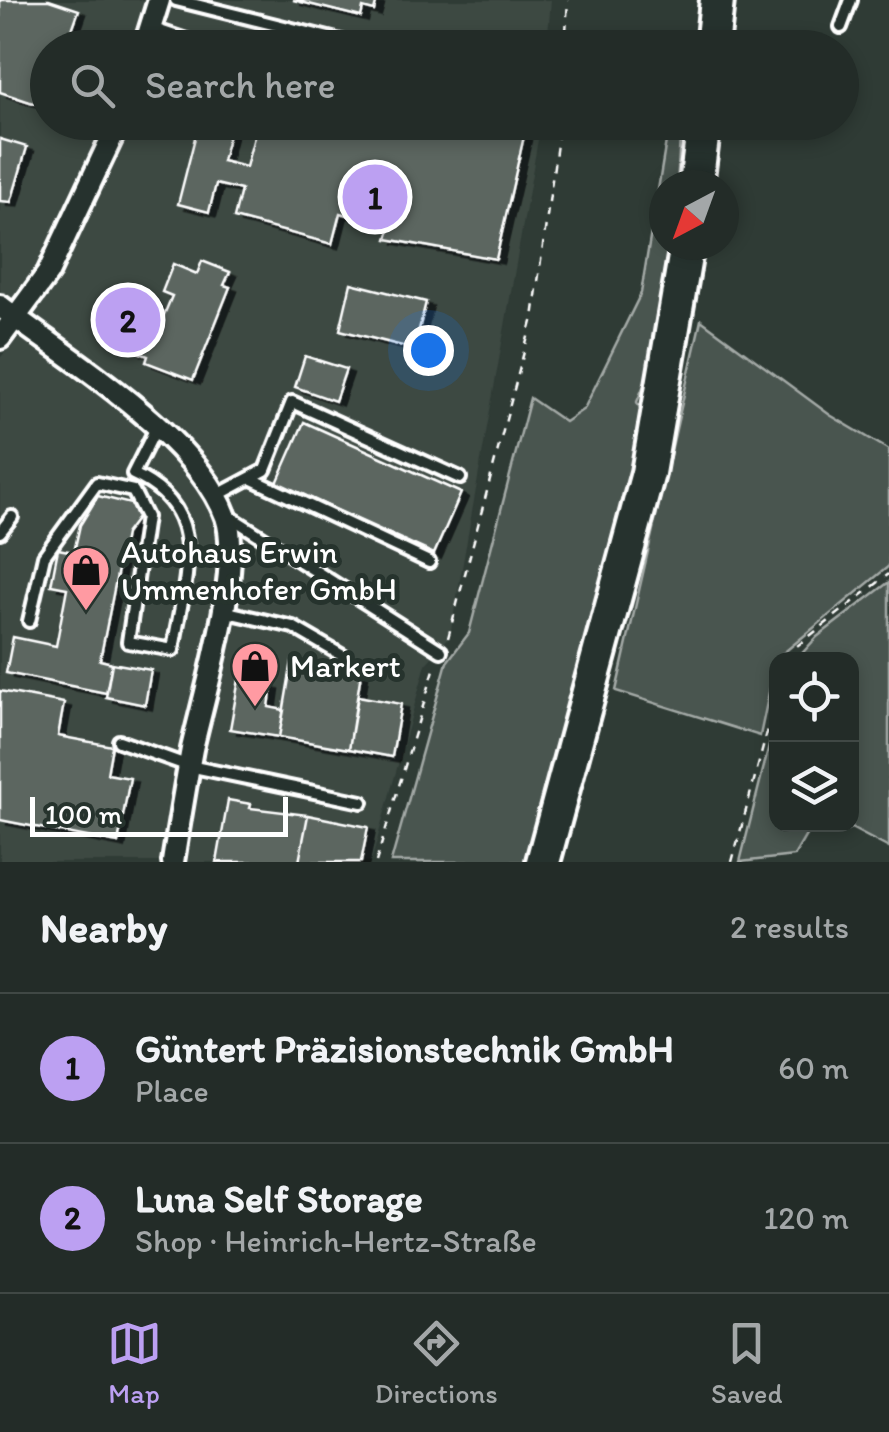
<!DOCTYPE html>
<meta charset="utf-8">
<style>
body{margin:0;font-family:Itim,sans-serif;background:#2b3430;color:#f1f3f6}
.controls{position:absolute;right:30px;bottom:30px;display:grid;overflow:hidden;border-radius:20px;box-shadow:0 5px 15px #0003}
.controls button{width:90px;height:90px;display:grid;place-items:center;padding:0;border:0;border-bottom:2px solid #404845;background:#232c28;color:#f1f3f6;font:50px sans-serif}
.compass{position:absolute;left:649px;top:170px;width:90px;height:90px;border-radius:50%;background:#232c28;box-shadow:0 5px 15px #0003;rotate:221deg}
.scale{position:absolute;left:30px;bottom:25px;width:258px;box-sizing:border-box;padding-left:10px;border:5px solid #fff;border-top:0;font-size:28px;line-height:35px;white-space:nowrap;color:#fff;-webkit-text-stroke:8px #26332d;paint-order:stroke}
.you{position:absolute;left:428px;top:350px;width:35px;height:35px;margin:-25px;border:8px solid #fff;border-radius:50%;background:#1a73e8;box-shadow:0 0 0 15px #1a73e833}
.badge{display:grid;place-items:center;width:65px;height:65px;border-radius:50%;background:#bca0f2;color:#111;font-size:32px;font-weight:700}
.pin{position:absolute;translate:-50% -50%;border:5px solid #fff;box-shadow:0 2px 10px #0006}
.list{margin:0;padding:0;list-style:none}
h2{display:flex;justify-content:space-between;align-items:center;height:130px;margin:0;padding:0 40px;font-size:42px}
h2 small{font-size:32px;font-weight:400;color:#a3a7a8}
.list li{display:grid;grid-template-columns:65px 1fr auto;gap:30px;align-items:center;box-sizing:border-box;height:150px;padding:0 40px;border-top:2px solid #404845}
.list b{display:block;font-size:38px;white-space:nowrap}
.list p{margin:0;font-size:32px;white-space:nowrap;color:#a3a7a8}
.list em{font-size:32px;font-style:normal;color:#a3a7a8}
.icon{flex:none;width:55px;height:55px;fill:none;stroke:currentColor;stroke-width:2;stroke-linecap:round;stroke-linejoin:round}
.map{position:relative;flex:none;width:889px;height:862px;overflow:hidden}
.search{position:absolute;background:#232c28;box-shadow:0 5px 15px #0003;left:30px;right:30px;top:30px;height:110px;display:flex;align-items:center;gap:25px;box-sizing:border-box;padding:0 35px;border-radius:55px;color:#a3a7a8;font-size:38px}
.sheet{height:430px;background:#232c28}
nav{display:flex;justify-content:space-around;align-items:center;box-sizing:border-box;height:140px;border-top:2px solid #404845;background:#232c28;font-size:28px;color:#a3a7a8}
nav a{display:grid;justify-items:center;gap:5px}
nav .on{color:#bca0f2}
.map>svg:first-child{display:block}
.built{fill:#3c4842}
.green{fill:#4a544f;stroke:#a4aaa7;stroke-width:2.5}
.building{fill:#5b6661;stroke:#fff;stroke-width:2.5;filter:url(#shadow)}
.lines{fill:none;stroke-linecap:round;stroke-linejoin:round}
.service-casing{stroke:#fff;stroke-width:18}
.minor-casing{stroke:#fff;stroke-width:28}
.primary-casing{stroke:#fff;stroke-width:40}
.path{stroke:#fff;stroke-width:2.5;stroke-dasharray:8 8;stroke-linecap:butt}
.service{stroke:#26332d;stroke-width:10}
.minor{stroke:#26332d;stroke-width:20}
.primary{stroke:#26332d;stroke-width:32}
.labels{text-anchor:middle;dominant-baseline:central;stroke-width:10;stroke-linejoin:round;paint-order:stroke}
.poi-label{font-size:32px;fill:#fff;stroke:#26332d;text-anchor:start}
</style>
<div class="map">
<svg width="889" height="862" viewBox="0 0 889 862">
<defs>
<filter id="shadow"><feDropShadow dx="7" dy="4.5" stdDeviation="0" flood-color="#0009"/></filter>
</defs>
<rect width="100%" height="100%" fill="#2f3b35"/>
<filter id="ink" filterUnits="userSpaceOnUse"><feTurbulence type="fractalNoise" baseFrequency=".01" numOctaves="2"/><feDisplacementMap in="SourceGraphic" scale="20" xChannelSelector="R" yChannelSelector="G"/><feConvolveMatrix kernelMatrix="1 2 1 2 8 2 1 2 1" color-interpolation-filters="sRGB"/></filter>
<g filter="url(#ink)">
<path class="built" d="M 0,0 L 551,0 L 547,47 L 48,48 L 48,122 L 541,123 L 450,636 L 426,664 L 371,862 L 0,862 L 0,358 L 37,318 L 0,292 Z"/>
<path class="green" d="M 669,123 L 687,123 L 680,137 L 677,185 L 664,185 L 664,245 L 675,245 L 658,351 L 637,402 L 645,420 L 528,862 L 391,862 L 447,662 L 469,633 L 530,398 L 565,422 L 584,409 L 641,293 Z
M 701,320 L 830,415 L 889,450 L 889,566 L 776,659 L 760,736 L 616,691 Z
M 889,582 L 889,848 L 851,828 L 838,833 L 823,825 L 852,824 L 852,659 L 797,659 L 817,637 Z
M 776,718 L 776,824 L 812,825 L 794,856 L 740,862 Z"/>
<path class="building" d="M 0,0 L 49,0 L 79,10 L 69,38 L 74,48 L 48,48 L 48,108 L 0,92 Z
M 293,0 L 377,0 L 374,11 L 363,8 L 361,17 Z
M 199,122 L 232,122 L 222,161 L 246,167 L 258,122 L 480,122 L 524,136 L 496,259 L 387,239 L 391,226 L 340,213 L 332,244 L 234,218 L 241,190 L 216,184 L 209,212 L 178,204 Z
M 0,139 L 27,147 L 11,202 L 0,201 Z
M 202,261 L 230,272 L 224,285 L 230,287 L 193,380 L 146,362 L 148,356 L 135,351 L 98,321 L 109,309 L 116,315 L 130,295 L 155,305 L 151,314 L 161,322 L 172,296 L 162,292 L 173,264 L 197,274 Z
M 351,283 L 426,302 L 414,349 L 340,330 Z
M 305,356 L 346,369 L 335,401 L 295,387 Z
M 304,422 L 461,493 L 434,554 L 277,483 Z
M 98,496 L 131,504 L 137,518 L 125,534 L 100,660 L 112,663 L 106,693 L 6,673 L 13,637 L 56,646 L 67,588 L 51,585 L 58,549 L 74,552 L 80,525 Z
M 292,661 L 361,673 L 349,749 L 279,737 Z
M 112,663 L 151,670 L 145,705 L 106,697 Z
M 239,679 L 272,685 L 269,707 L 284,710 L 279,737 L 230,729 Z
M 0,691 L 64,703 L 58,736 L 112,746 L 107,774 L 130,778 L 118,843 L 0,820 Z
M 358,696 L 401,704 L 392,757 L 349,749 Z
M 228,800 L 251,804 L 250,808 L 308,815 L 299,862 L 217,862 Z
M 308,815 L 368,827 L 361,862 L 299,862 Z"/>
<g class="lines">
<g class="service-casing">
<path id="service" d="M 176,0 L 369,48
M 841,27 L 851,0
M 151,28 L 210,48
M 250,478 L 429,562
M 216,496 L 265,470 L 292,402 L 460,478
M 226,514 L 441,651
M 0,532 L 12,517
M 223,611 L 293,627 L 343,656
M 29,621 L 44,556 L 97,483 L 133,491 L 146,517 L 128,642 L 173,650 C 184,580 213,510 133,474 L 157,426
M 119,741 L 189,766 L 362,802"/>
</g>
<g class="minor-casing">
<path id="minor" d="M 144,48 L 159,0
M 0,306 C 67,358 197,436 226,517 C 243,567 204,695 192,749 C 185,787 179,824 173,862
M 0,338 L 48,273 L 119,122"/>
</g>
<g class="primary-casing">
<path id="primary" d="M 712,48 L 717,0
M 696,185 L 704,122
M 543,862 L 648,473 L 687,245"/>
</g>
<path class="path" d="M 565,48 L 568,0
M 448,638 L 533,318 L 560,122
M 788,659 L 797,646 L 889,574
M 376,862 L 436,663
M 732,862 L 776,699"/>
<use href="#service" class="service"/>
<use href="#minor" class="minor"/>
<use href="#primary" class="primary"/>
</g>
</g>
<defs>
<g id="shop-pin" transform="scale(2.5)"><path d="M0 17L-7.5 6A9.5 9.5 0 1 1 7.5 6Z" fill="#ff9aa2" stroke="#26332d"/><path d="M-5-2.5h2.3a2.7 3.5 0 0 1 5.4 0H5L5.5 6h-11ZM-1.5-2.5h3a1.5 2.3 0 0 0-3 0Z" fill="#111"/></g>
</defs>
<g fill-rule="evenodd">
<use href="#shop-pin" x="86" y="570"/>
<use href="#shop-pin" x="255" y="666"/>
</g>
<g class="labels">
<g class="poi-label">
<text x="121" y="552">Autohaus Erwin<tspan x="121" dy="37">Ummenhofer GmbH</tspan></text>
<text x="290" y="666">Markert</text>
</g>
</g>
</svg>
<div class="controls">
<button><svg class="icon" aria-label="locate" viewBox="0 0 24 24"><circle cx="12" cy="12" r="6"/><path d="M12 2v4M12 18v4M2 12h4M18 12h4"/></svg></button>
<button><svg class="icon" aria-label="layers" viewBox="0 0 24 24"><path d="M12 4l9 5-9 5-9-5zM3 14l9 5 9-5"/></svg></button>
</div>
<svg class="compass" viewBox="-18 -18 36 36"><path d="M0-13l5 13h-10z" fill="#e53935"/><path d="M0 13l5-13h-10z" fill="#a3a7a8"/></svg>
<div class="scale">100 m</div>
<div class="you"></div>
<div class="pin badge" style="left:375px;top:197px">1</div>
<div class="pin badge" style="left:128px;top:320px">2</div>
<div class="search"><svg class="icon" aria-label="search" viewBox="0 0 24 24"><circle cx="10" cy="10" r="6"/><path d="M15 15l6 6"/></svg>Search here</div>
</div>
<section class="sheet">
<h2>Nearby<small>2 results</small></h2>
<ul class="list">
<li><span class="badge">1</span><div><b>Güntert Präzisionstechnik GmbH</b><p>Place</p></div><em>60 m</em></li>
<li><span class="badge">2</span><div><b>Luna Self Storage</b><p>Shop · Heinrich-Hertz-Straße</p></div><em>120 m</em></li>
</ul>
</section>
<nav>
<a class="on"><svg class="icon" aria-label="map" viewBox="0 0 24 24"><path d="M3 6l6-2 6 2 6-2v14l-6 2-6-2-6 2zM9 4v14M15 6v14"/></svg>Map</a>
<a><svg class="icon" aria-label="directions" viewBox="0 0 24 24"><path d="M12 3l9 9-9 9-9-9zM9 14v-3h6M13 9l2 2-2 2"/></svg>Directions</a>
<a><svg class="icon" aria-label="saved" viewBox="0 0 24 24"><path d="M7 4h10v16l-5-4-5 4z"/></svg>Saved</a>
</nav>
